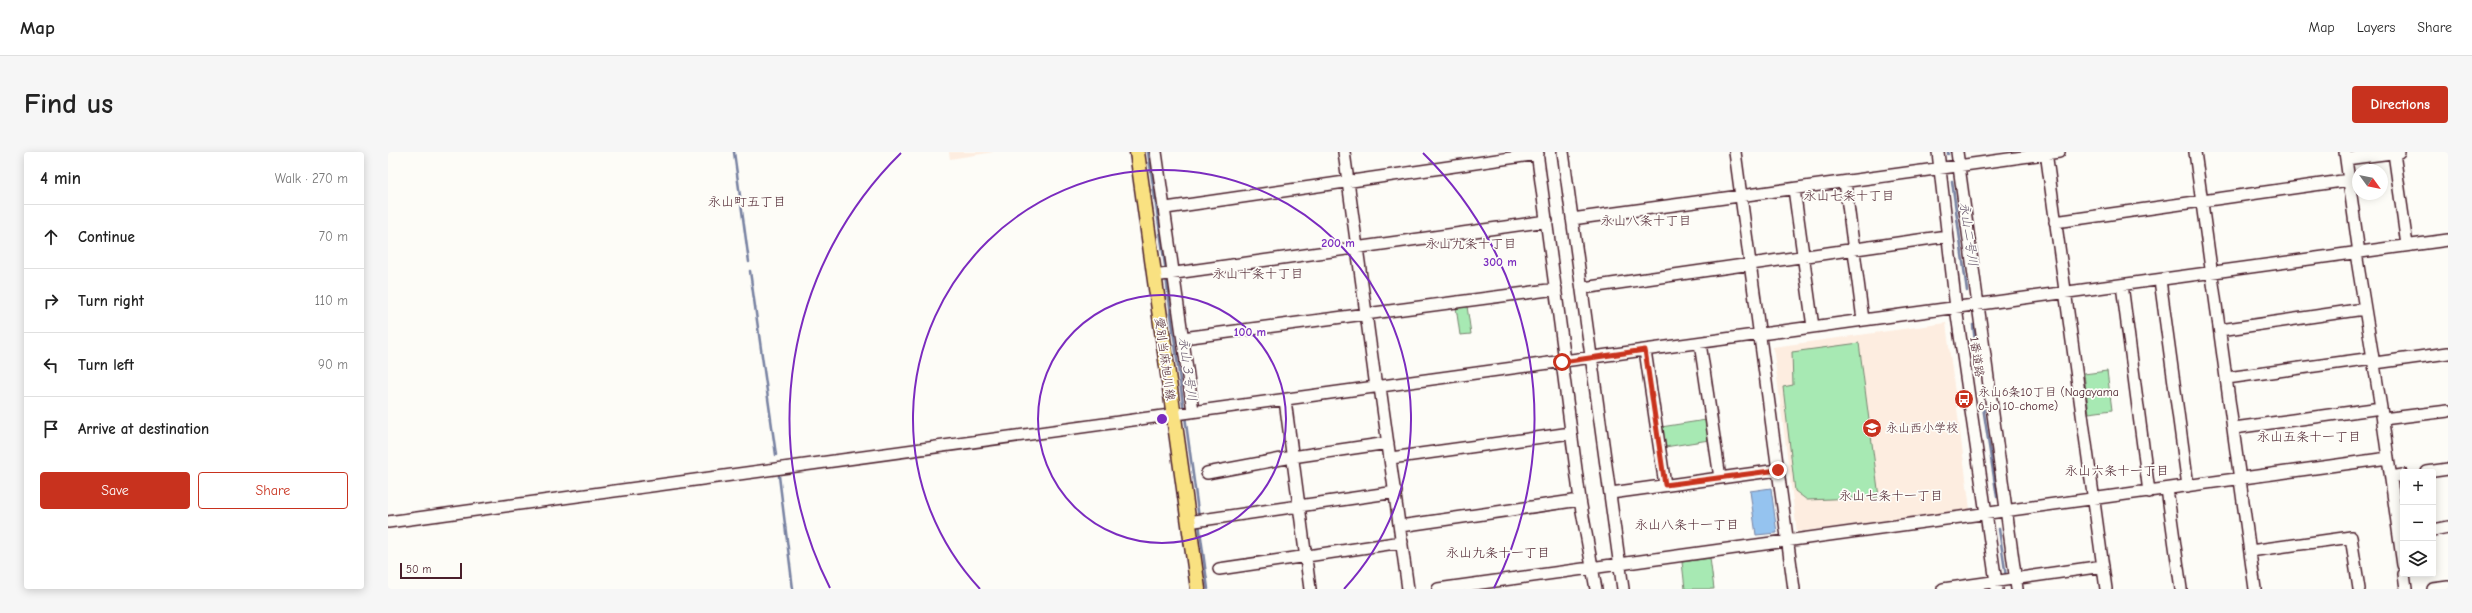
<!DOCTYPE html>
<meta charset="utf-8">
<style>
body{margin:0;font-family:"Comic Neue","Klee One",sans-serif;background:#f6f6f6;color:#222}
.controls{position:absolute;right:12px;bottom:12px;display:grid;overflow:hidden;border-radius:4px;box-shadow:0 2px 10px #0003}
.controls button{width:36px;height:36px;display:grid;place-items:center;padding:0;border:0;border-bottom:1px solid #e0e0e0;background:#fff;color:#222;font:20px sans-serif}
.compass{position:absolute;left:1964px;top:12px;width:36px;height:36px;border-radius:50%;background:#fff;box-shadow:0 2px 10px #0003;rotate:123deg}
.scale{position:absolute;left:12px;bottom:10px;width:62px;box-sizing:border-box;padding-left:4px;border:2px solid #4a1f2b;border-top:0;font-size:11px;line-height:14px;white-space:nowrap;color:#4a1f2b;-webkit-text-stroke:3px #fdfcf7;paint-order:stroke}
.stop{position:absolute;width:12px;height:12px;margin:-9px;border:3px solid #c8321e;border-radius:50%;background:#fff}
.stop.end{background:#c8321e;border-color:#fff;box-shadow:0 1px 4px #0008}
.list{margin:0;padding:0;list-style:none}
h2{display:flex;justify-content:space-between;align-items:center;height:52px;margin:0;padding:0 16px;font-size:17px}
h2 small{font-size:13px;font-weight:400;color:#767676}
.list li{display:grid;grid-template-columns:26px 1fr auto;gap:12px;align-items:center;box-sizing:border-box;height:64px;padding:0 16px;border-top:1px solid #e0e0e0}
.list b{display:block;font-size:15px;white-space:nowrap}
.list em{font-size:13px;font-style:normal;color:#767676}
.actions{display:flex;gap:8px;padding:12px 16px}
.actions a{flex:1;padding:9px 0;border:1px solid #c8321e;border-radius:4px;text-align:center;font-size:14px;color:#c8321e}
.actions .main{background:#c8321e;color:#fff}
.icon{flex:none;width:22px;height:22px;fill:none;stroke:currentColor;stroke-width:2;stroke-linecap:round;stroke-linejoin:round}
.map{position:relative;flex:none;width:2060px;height:437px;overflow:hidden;border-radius:4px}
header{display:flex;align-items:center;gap:24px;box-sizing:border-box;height:56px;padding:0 20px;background:#fff;border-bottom:1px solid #e0e0e0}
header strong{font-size:19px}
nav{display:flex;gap:22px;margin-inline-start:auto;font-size:14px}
.intro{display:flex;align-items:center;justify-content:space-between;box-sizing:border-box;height:96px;padding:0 24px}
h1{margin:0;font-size:28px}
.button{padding:10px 18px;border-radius:4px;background:#c8321e;color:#fff;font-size:14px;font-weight:700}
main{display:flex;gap:24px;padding:0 24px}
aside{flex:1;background:#fff;border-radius:4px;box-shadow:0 2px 10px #0003}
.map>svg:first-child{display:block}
.built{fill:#fdede0}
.green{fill:#a7e9b3;stroke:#78846f}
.water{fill:#95c3ef;stroke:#7781a1}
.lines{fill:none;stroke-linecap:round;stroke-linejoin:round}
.stream{stroke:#7781a1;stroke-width:2.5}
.minor-casing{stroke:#4a1f2b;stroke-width:14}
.major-casing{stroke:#4a1f2b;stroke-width:17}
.minor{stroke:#fdfcf7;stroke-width:11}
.major{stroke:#f9e181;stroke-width:14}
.route{stroke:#c8321e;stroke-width:5}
.ring{fill:none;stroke:#7b2cbf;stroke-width:2}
.labels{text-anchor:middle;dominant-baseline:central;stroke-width:3.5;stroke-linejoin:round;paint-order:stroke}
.street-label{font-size:12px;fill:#4a1f2b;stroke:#fdfcf7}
.poi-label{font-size:12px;fill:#4a1f2b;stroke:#fdfcf7;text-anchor:start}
.neighbourhood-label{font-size:13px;fill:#4a1f2b;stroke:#fdfcf7}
.water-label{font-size:13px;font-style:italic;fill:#605066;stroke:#fdfcf7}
.centre{fill:#7b2cbf;stroke:#fdfcf7;stroke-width:2}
.ring-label{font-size:12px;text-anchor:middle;font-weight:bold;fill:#7b2cbf;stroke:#fdfcf7;stroke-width:3.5;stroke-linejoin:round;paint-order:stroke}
</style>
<header>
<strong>Map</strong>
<nav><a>Map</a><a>Layers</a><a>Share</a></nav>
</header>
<div class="intro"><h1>Find us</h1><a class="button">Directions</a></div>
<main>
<aside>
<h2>4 min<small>Walk · 270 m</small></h2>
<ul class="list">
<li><svg class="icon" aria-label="ahead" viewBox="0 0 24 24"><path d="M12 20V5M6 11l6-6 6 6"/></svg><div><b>Continue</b></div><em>70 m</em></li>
<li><svg class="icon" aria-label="right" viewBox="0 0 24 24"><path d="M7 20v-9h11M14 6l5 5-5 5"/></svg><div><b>Turn right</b></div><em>110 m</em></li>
<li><svg class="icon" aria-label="left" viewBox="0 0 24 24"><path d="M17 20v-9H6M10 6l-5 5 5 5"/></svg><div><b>Turn left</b></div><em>90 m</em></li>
<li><svg class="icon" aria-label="arrive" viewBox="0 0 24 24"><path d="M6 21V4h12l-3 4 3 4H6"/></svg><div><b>Arrive at destination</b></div></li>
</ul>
<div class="actions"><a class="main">Save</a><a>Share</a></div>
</aside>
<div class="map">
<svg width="2060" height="437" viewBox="0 0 2060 437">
<rect width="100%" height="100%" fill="#fdfcf7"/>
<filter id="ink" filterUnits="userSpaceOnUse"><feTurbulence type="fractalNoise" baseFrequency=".025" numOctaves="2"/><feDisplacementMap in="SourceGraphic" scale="8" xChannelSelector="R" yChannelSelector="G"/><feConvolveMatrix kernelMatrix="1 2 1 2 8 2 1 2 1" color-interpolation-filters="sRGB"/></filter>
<g filter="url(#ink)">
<path class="built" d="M 561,0 L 606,0 L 562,7 Z
M 1558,171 L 1582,357 L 1409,380 L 1385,195 Z"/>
<path class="green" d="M 1079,154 L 1083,182 L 1072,183 L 1068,155 Z
M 1471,191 L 1491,345 L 1419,348 L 1407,339 L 1395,235 L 1405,233 L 1404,200 Z
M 1719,219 L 1724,258 L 1701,261 L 1696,222 Z
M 1318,268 L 1321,288 L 1277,295 L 1273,275 Z
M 1322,406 L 1326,437 L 1297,437 L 1294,410 Z"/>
<path class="water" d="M 1383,336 L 1389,381 L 1368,383 L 1362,339 Z"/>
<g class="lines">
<path class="stream" d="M 346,0 L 361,110
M 760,0 L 778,120
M 1560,0 L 1560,2
M 1564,29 L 1579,139
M 362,119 L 388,303
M 778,125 L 796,259
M 1585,173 L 1589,206
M 1595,255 L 1609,345
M 797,264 L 811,366
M 391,324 L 405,437
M 811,371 L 820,437
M 1611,377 L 1618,425"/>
<g class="minor-casing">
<path id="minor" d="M 768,0 L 805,259
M 956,0 L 988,235
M 1149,0 L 1177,209
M 1175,0 L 1235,437
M 1347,0 L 1406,437
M 1550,0 L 1568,156 L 1609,437
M 1569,0 L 1629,437
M 1658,0 L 1718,437
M 1807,0 L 1867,437
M 1957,0 L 1971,101
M 2006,1 L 2019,93
M 1958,7 L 2011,0
M 1457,30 L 1475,168
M 1406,37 L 1425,175
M 778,56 L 1150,2
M 1184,67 L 1671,0
M 1667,70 L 1961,28
M 1968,101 L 1993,256 L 2015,413
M 766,124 L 1159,69
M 1772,128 L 1800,334
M 1734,133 L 1761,340
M 1195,136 L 1559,84
M 1832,178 L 1976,157
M 795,186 L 1168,137
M 1312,191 L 1332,326
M 1257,198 L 1277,333
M 1174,210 L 1192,348 L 1208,437
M 1987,211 L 2060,201
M 1839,226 L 1985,206
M 992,235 L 1020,437
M 897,248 L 922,437
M 1995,267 L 2060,259
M 1846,276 L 1993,256
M 1003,306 L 1183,281
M 2039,320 L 2060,317
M 819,321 L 904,305 L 1000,291
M 2003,325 L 2015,323
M 1779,337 L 1793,437
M 1223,341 L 1390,318
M 0,370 L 2060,88
M 800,370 L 1008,340
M 1012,374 L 1192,348
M 2045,378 L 2060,375
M 1862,399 L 1963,385 L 1971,437
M 831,417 L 1014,390
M 2016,422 L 2018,437
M 1050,437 L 2000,306
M 1555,437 L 1715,414
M 2045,437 L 2060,435"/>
</g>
<g class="major-casing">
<path id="major" d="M 749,0 L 810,437"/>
</g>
<use href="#minor" class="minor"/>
<use href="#major" class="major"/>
</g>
</g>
<g class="lines" filter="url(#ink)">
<path class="route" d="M 1174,210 L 1257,198 L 1277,333 L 1390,318"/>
</g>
<g class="ring">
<circle cx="774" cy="267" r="124"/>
<path d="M592 437A249 249 0 1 1 956 437"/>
<path d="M442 436A373 373 0 0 1 513 1M1035 1A373 373 0 0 1 1106 436"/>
</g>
<defs>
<g id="bus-disc" transform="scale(1)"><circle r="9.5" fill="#c8321e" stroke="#fdfcf7"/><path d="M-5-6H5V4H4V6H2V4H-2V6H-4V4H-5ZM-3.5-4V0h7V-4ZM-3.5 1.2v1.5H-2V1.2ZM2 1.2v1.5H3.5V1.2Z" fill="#fff"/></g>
<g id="school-disc" transform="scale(1)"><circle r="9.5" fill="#c8321e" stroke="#fdfcf7"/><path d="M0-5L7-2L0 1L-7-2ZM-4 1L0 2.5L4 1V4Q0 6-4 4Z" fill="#fff"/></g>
</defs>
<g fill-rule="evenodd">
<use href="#bus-disc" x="1576" y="247"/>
<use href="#school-disc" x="1484" y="276"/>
</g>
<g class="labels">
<g class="street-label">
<text transform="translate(1589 205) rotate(82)">1番道路</text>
<text transform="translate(777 207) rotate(82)">愛別当麻旭川線</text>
</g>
<g class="poi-label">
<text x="1590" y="240">永山6条10丁目 (Nagayama<tspan x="1590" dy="14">6-jo 10-chome)</tspan></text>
<text x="1498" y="276">永山西小学校</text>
</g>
<g class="neighbourhood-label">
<text x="1461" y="43">永山七条十丁目</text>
<text x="359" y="49">永山町五丁目</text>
<text x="1258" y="68">永山八条十丁目</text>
<text x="1083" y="91">永山九条十丁目</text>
<text x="870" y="121">永山十条十丁目</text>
<text x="1921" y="284">永山五条十一丁目</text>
<text x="1729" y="318">永山六条十一丁目</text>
<text x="1503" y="343">永山七条十一丁目</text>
<text x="1299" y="372">永山八条十一丁目</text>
<text x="1110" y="400">永山九条十一丁目</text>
</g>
<g class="water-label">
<text transform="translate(1581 82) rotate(82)">永山二号川</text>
<text transform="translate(800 217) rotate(82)">永山３号川</text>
</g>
</g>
<circle cx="774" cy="267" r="6" class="centre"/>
<g class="ring-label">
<text x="950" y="95">200 m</text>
<text x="1112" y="114">300 m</text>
<text x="862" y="184">100 m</text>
</g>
</svg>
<div class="controls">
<button>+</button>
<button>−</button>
<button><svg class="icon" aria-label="layers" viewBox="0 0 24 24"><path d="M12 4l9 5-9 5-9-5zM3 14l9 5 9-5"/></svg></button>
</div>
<svg class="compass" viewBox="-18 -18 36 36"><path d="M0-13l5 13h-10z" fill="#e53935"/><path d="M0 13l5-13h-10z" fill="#767676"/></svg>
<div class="scale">50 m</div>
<div class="stop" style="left:1174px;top:210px"></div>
<div class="stop end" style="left:1390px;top:318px"></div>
</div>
</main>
